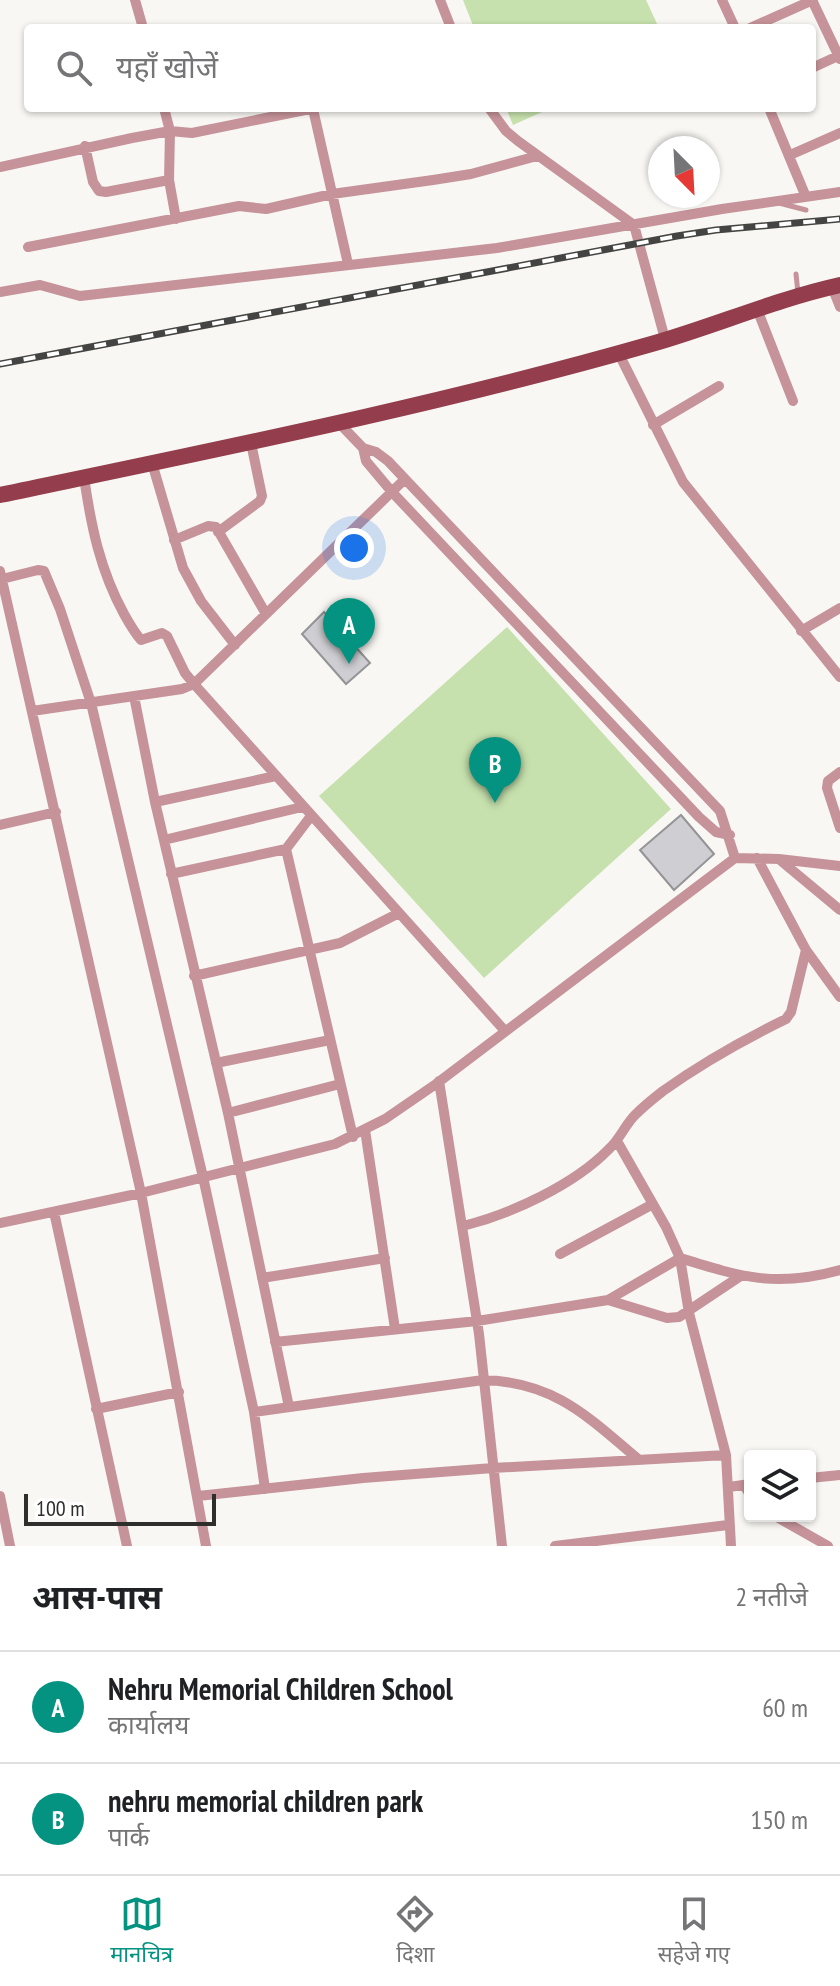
<!DOCTYPE html>
<html lang="hi">
<meta charset="utf-8">
<style>
body{margin:0;font-family:"PT Sans Narrow","Noto Sans Devanagari",sans-serif;background:#f2f2f2;color:#202124}
.controls{position:absolute;right:24px;bottom:24px;display:grid;overflow:hidden;border-radius:8px;box-shadow:0 2px 6px #0004}
.controls button{width:72px;height:72px;display:grid;place-items:center;padding:0;border:0;border-bottom:2px solid #e0e0e0;background:#fff;color:#202124;font:40px sans-serif}
.compass{position:absolute;left:648px;top:136px;width:72px;height:72px;border-radius:50%;background:#fff;box-shadow:0 2px 6px #0004;rotate:156deg}
.scale{position:absolute;left:24px;bottom:20px;width:192px;box-sizing:border-box;padding-left:8px;border:4px solid #2e2e2c;border-top:0;font-size:22px;line-height:28px;white-space:nowrap;color:#2e2e2c;-webkit-text-stroke:6px #fff;paint-order:stroke}
.you{position:absolute;left:354px;top:548px;width:28px;height:28px;margin:-20px;border:6px solid #fff;border-radius:50%;background:#1a73e8;box-shadow:0 0 0 12px #1a73e833}
.badge{display:grid;place-items:center;width:52px;height:52px;border-radius:50%;background:#049380;color:#fff;font-size:26px;font-weight:700}
.pin{position:absolute;translate:-50% -66px;filter:drop-shadow(0 2px 4px #0008)}
.pin::after{content:'';position:absolute;top:42px;width:28px;height:24px;background:inherit;clip-path:polygon(0 0,100% 0,50% 100%)}
.list{margin:0;padding:0;list-style:none}
h2{display:flex;justify-content:space-between;align-items:center;height:104px;margin:0;padding:0 32px;font-size:34px}
h2 small{font-size:26px;font-weight:400;color:#757577}
.list li{display:grid;grid-template-columns:52px 1fr auto;gap:24px;align-items:center;box-sizing:border-box;height:112px;padding:0 32px;border-top:2px solid #e0e0e0}
.list b{display:block;font-size:30px;white-space:nowrap}
.list p{margin:0;font-size:26px;white-space:nowrap;color:#757577}
.list em{font-size:26px;font-style:normal;color:#757577}
.icon{flex:none;width:44px;height:44px;fill:none;stroke:currentColor;stroke-width:2;stroke-linecap:round;stroke-linejoin:round}
.map{position:relative;flex:none;width:840px;height:1546px;overflow:hidden}
.search{position:absolute;background:#fff;box-shadow:0 2px 6px #0004;left:24px;right:24px;top:24px;height:88px;display:flex;align-items:center;gap:20px;box-sizing:border-box;padding:0 28px;border-radius:8px;color:#757577;font-size:30px}
.sheet{height:328px;background:#fff}
nav{display:flex;justify-content:space-around;align-items:center;box-sizing:border-box;height:112px;border-top:2px solid #e0e0e0;background:#fff;font-size:22px;color:#757577}
nav a{display:grid;justify-items:center;gap:4px}
nav .on{color:#049380}
.map>svg:first-child{display:block}
.green{fill:#c6e1ad}
.building{fill:#cfcfd3;stroke:#949497;stroke-width:2}
.lines{fill:none;stroke-linecap:round;stroke-linejoin:round}
.lane{stroke:#c59399;stroke-width:5}
.street{stroke:#c59399;stroke-width:10}
.primary{stroke:#933d4d;stroke-width:16}
.rail-casing{stroke:#444442;stroke-width:7}
.rail{stroke:#fff;stroke-width:4;stroke-dasharray:12;stroke-linecap:butt}
</style>
<div class="map">
<svg width="840" height="1546" viewBox="0 0 840 1546">
<rect width="100%" height="100%" fill="#f8f7f3"/>
<path class="green" d="M 463,0 L 646,0 L 659,28 L 474,28 Z
M 506,108 L 551,108 L 513,125 Z
M 507,627 L 671,809 L 484,978 L 319,796 Z"/>
<path class="building" d="M 324,612 L 370,663 L 346,684 L 302,634 Z
M 681,815 L 714,854 L 674,890 L 640,850 Z"/>
<g class="lines">
<path class="lane" d="M 779,203 L 806,210
M 796,274 L 798,293"/>
<path class="street" d="M 135,0 L 143,28
M 440,0 L 451,28
M 722,0 L 735,28
M 812,0 L 840,59
M 750,28 L 813,0
M 812,68 L 840,55
M 164,108 L 170,131 L 169,180 L 176,219
M 489,108 L 506,131 L 518,141 L 634,225 L 665,339
M 769,108 L 806,197
M 313,109 L 348,264
M 85,146 L 93,182 L 99,191 L 106,192 L 169,180
M 790,155 L 840,133
M 0,167 L 132,138 L 170,131 L 192,133 L 315,108
M 28,247 L 239,206 L 266,209 L 332,194 L 433,180 L 471,174 L 537,156
M 832,287 L 840,307
M 0,292 L 40,285 L 80,296 L 497,248 L 722,209 L 840,192
M 757,309 L 793,401
M 618,352 L 683,482 L 840,677
M 340,424 L 363,448 L 376,452 L 388,461 L 405,479 L 720,811 L 735,858
M 653,425 L 719,386
M 363,448 L 366,461 L 392,492 L 699,817 L 716,832 L 730,835
M 152,463 L 183,568 L 201,601 L 235,645
M 84,477 C 91,526 100,570 124,614 C 129,623 134,632 141,640 L 162,633 L 167,636 L 185,673 L 194,684 L 405,479
M 218,532 L 260,501 L 262,496 L 251,443
M 174,540 L 208,526 L 216,527 L 266,614
M 0,571 L 141,1193 L 206,1546
M 2,579 L 38,570 L 44,571 L 60,609 L 91,703 L 203,1177 L 254,1412 L 265,1489
M 801,631 L 840,608
M 134,696 L 155,802 L 228,1113 L 289,1407
M 32,711 L 182,689 L 194,684 L 505,1031
M 840,772 L 828,781 L 827,788 L 840,828
M 155,802 L 276,776
M 311,816 L 286,849 L 353,1137
M 0,825 L 56,812
M 164,840 L 302,807
M 780,860 L 840,910
M 171,874 L 286,849
M 806,950 L 840,997
M 194,976 L 340,943 L 399,913
M 216,1063 L 330,1040
M 439,1081 L 479,1334 L 502,1546
M 228,1113 L 340,1084
M 365,1130 L 395,1329
M 617,1141 L 666,1227 L 680,1258 L 689,1313 L 726,1455
M 54,1212 L 127,1546
M 0,1223 L 141,1193 L 335,1144 L 385,1119 L 436,1084 L 735,858 L 779,859 L 840,866
M 463,1226 C 511,1214 574,1185 609,1149 C 620,1139 625,1125 635,1115 C 643,1107 654,1098 663,1091 C 702,1063 743,1040 786,1019 L 791,1012 L 806,950 L 757,858
M 560,1254 L 653,1204
M 262,1278 L 385,1258
M 608,1300 L 680,1258 C 741,1277 776,1288 840,1270
M 275,1342 L 477,1321 L 608,1300 L 667,1318 L 679,1317 L 739,1277
M 96,1409 L 179,1392
M 254,1412 L 483,1380 C 554,1382 587,1416 638,1459
M 810,1478 L 840,1475
M 744,1485 L 750,1495
M 729,1487 L 750,1484
M 0,1496 L 10,1546
M 198,1496 L 363,1478 L 493,1468 L 726,1455 L 731,1546
M 775,1516 L 828,1546
M 555,1546 L 728,1525"/>
<path class="primary" d="M 0,495 C 219,449 439,405 655,343 C 717,325 777,299 840,285"/>
<g class="rail-casing">
<path id="rail" d="M 0,364 L 677,236 L 716,230 L 840,219"/>
</g>
<use href="#rail" class="rail"/>
</g>
</svg>
<div class="controls">
<button><svg class="icon" aria-label="layers" viewBox="0 0 24 24"><path d="M12 4l9 5-9 5-9-5zM3 14l9 5 9-5"/></svg></button>
</div>
<svg class="compass" viewBox="-18 -18 36 36"><path d="M0-13l5 13h-10z" fill="#e53935"/><path d="M0 13l5-13h-10z" fill="#757577"/></svg>
<div class="scale">100 m</div>
<div class="you"></div>
<div class="pin badge" style="left:349px;top:664px">A</div>
<div class="pin badge" style="left:495px;top:803px">B</div>
<div class="search"><svg class="icon" aria-label="search" viewBox="0 0 24 24"><circle cx="10" cy="10" r="6"/><path d="M15 15l6 6"/></svg>यहाँ खोजें</div>
</div>
<section class="sheet">
<h2>आस-पास<small>2 नतीजे</small></h2>
<ul class="list">
<li><span class="badge">A</span><div><b>Nehru Memorial Children School</b><p>कार्यालय</p></div><em>60 m</em></li>
<li><span class="badge">B</span><div><b>nehru memorial children park</b><p>पार्क</p></div><em>150 m</em></li>
</ul>
</section>
<nav>
<a class="on"><svg class="icon" aria-label="map" viewBox="0 0 24 24"><path d="M3 6l6-2 6 2 6-2v14l-6 2-6-2-6 2zM9 4v14M15 6v14"/></svg>मानचित्र</a>
<a><svg class="icon" aria-label="directions" viewBox="0 0 24 24"><path d="M12 3l9 9-9 9-9-9zM9 14v-3h6M13 9l2 2-2 2"/></svg>दिशा</a>
<a><svg class="icon" aria-label="saved" viewBox="0 0 24 24"><path d="M7 4h10v16l-5-4-5 4z"/></svg>सहेजे गए</a>
</nav>
